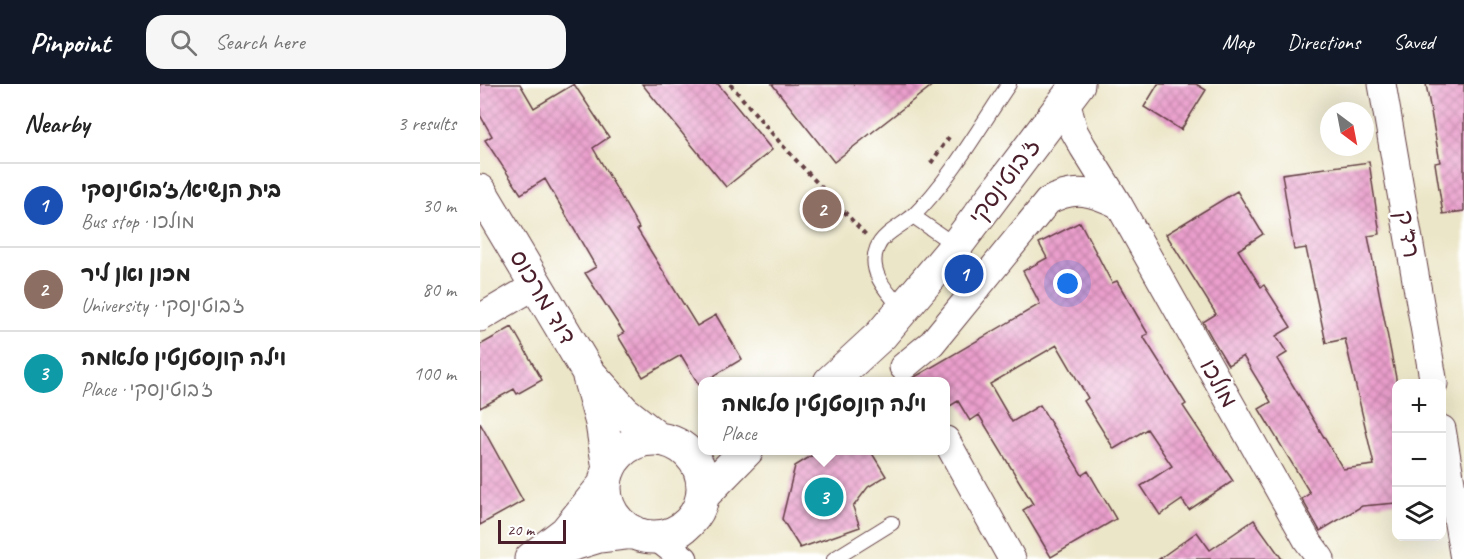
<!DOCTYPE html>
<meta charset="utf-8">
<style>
body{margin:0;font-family:Caveat,"Playpen Sans Hebrew",sans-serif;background:#f6f6f6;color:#222}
.controls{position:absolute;right:18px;bottom:18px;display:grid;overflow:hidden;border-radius:12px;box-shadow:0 6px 24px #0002}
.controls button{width:54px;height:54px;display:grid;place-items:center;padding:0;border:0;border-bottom:2px solid #e0e0e0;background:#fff;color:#222;font:30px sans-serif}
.compass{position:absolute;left:840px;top:18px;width:54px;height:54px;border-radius:50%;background:#fff;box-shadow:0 6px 24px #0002;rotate:148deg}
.scale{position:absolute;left:18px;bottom:15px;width:68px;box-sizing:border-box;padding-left:6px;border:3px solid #4a1f2b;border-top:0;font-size:16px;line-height:21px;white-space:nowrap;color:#4a1f2b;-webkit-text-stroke:4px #fff;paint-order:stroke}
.you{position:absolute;left:588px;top:200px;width:21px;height:21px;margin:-15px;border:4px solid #fff;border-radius:50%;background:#1a73e8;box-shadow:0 0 0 9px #1a73e833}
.badge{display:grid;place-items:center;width:39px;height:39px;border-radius:50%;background:#111827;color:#fff;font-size:20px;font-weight:700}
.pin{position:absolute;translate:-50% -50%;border:3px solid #fff;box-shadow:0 2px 6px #0006}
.popup{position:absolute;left:218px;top:293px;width:252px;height:78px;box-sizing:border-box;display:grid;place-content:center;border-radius:12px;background:#fff;filter:drop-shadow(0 2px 4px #0005);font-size:20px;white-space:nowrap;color:#767676}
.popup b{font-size:22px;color:#222}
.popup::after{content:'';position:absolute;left:50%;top:100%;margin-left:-12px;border:12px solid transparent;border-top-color:#fff}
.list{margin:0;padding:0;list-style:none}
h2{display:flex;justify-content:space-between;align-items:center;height:78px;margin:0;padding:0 24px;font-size:26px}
h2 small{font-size:20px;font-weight:400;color:#767676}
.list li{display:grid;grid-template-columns:39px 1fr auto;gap:18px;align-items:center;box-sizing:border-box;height:84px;padding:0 24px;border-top:2px solid #e0e0e0}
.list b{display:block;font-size:22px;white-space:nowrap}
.list p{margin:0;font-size:20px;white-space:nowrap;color:#767676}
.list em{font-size:20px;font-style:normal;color:#767676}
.icon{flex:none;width:33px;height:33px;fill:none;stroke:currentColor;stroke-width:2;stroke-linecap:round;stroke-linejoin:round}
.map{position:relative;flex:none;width:984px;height:475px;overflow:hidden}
header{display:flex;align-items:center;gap:36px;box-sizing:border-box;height:84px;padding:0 30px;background:#111827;color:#fff}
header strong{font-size:28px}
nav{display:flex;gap:33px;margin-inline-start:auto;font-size:21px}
.search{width:420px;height:54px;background:#f6f6f6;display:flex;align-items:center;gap:15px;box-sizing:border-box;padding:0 21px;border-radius:18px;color:#767676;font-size:22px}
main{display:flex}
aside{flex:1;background:#fff}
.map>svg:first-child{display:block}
.building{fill:url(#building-cross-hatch)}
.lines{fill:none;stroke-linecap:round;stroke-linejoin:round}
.lane-casing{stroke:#623d43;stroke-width:16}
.street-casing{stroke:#623d43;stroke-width:29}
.secondary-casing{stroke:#623d43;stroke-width:35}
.path{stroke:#623d43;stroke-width:4;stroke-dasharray:4.5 4.5;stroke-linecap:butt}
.lane{stroke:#fff;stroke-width:14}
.street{stroke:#fff;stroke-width:27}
.secondary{stroke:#fff;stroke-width:33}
.labels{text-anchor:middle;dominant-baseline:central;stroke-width:5;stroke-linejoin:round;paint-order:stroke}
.street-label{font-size:24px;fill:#4a1f2b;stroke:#fff}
</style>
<header>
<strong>Pinpoint</strong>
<div class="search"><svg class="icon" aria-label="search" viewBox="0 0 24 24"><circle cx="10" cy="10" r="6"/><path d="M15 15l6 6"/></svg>Search here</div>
<nav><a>Map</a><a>Directions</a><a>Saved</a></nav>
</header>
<main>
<aside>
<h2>Nearby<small>3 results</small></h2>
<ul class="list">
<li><span class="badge" style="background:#1a4fb4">1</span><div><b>בית הנשיא/ז׳בוטינסקי</b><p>Bus stop · מולכו</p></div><em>30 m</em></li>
<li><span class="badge" style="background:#8d6e63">2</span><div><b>מכון ואן ליר</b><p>University · ז'בוטינסקי</p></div><em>80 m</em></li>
<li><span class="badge" style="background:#0f9aa8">3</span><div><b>וילה קונסטנטין סלאמה</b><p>Place · ז'בוטינסקי</p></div><em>100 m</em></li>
</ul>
</aside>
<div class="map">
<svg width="984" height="475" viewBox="0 0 984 475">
<defs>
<pattern id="building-cross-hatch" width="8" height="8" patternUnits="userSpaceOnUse" patternTransform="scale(1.5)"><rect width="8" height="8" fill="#ea9fcc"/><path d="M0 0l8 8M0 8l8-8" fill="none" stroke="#c081a6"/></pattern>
</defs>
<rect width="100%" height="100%" fill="#fff"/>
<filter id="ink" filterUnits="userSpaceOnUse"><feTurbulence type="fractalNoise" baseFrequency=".0167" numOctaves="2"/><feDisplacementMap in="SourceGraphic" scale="12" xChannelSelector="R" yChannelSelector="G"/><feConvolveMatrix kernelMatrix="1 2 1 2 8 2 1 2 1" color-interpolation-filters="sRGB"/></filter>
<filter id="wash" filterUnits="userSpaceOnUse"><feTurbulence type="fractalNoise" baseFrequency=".008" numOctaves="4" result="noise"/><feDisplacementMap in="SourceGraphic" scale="24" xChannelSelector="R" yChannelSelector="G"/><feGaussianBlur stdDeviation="1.35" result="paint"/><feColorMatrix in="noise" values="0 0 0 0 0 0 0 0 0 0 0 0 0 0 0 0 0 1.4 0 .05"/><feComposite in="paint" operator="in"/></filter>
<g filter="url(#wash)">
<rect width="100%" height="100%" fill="#ece6c8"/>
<g id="blocks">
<path class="building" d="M 0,0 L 40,0 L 54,24 L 94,0 L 129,53 L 113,64 L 159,144 L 157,145 L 217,242 L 236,231 L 262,275 L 219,301 L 201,271 L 163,293 L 138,252 L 144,249 L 105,189 L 116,183 L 65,95 L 41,110 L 5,56 L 12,52 L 0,31 Z
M 162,0 L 238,0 L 292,66 L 246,103 Z
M 292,0 L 454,0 L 354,78 Z
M 678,0 L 716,0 L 726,6 L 701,46 L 664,23 Z
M 946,0 L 984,0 L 984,127 L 963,130 L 955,79 L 960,78 Z
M 889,78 L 900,150 L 888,152 L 916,294 L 916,419 L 882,422 L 840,447 L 822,415 L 830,409 L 779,325 L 791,318 L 763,272 L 748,281 L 733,256 L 723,238 L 736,230 L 686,150 L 757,107 L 783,150 L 758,166 L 781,203 L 784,201 L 811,243 L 796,252 L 807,269 L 797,275 L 863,385 L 894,381 L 865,255 L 846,259 L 826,164 L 814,166 L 802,90 Z
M 600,138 L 632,199 L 637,197 L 668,250 L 663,252 L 706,320 L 703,322 L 753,397 L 709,426 L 702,416 L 680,431 L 661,402 L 692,382 L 667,345 L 634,365 L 604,317 L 608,314 L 577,261 L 510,300 L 532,338 L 560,321 L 602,391 L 608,387 L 636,435 L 571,473 L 543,426 L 553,420 L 499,331 L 490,337 L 478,317 L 465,325 L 465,297 L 428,297 L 560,220 L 543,187 L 567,174 L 559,159 Z
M 32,243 L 62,296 L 37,310 L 34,305 L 0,324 L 0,261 Z
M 0,339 L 43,417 L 0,441 Z
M 341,366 L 390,366 L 406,392 L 388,403 L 373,423 L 380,443 L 320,464 L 302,435 L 315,382 Z
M 774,436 L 802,475 L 679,475 L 717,448 L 730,466 Z"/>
</g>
</g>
<g filter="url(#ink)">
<use href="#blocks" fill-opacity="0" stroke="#623d43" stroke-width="1.5"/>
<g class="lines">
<g class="lane-casing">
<path id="lane" d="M 433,132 L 476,162
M 422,225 C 408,209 387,188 397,164 C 403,149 422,142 434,131 C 469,97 501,41 529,0
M 354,475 L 412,439"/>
</g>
<g class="street-casing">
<path id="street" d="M 902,0 L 954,300
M 586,16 L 594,47 L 603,63 L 639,121 L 827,456 L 841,475
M 0,234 L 56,201
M 423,283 L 452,259 L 568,117 C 595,102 613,108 639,121
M 962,345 L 984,475
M 466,356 L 532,475
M 176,453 L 204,475"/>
</g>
<g class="secondary-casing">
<path id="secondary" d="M 0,107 L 108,288 L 144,328 L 178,355
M 109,293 L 122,339 L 129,385
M 350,298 L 401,251 L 476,162 L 598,0
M125 404a49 49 0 1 1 98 0a49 49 0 1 1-98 0Z
M 223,411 L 267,366
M 70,467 L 119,452 L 153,448
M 51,475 L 86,448 L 125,400"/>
</g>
<path class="path" d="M 250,0 L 302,61 L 386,151
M 451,79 L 469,53"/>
<use href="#lane" class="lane"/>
<use href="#street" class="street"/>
<use href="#secondary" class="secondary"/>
</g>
</g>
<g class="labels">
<g class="street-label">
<text transform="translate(524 97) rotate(-53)">ז'בוטינסקי</text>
<text transform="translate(928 150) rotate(80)">רד"ק</text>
<text transform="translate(63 213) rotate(59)">דוד מרכוס</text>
<text transform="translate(739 299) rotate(61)">מולכו</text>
</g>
</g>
</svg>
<div class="controls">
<button>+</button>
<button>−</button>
<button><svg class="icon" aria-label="layers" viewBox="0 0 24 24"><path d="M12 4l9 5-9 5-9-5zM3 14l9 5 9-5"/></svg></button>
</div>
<svg class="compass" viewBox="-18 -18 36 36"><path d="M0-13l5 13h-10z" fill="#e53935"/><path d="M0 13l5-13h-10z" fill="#767676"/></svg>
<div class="scale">20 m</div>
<div class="you"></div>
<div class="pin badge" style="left:484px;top:190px;background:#1a4fb4">1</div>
<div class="pin badge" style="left:342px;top:125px;background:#8d6e63">2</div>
<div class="pin badge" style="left:344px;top:413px;background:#0f9aa8">3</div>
<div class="popup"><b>וילה קונסטנטין סלאמה</b>Place</div>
</div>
</main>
